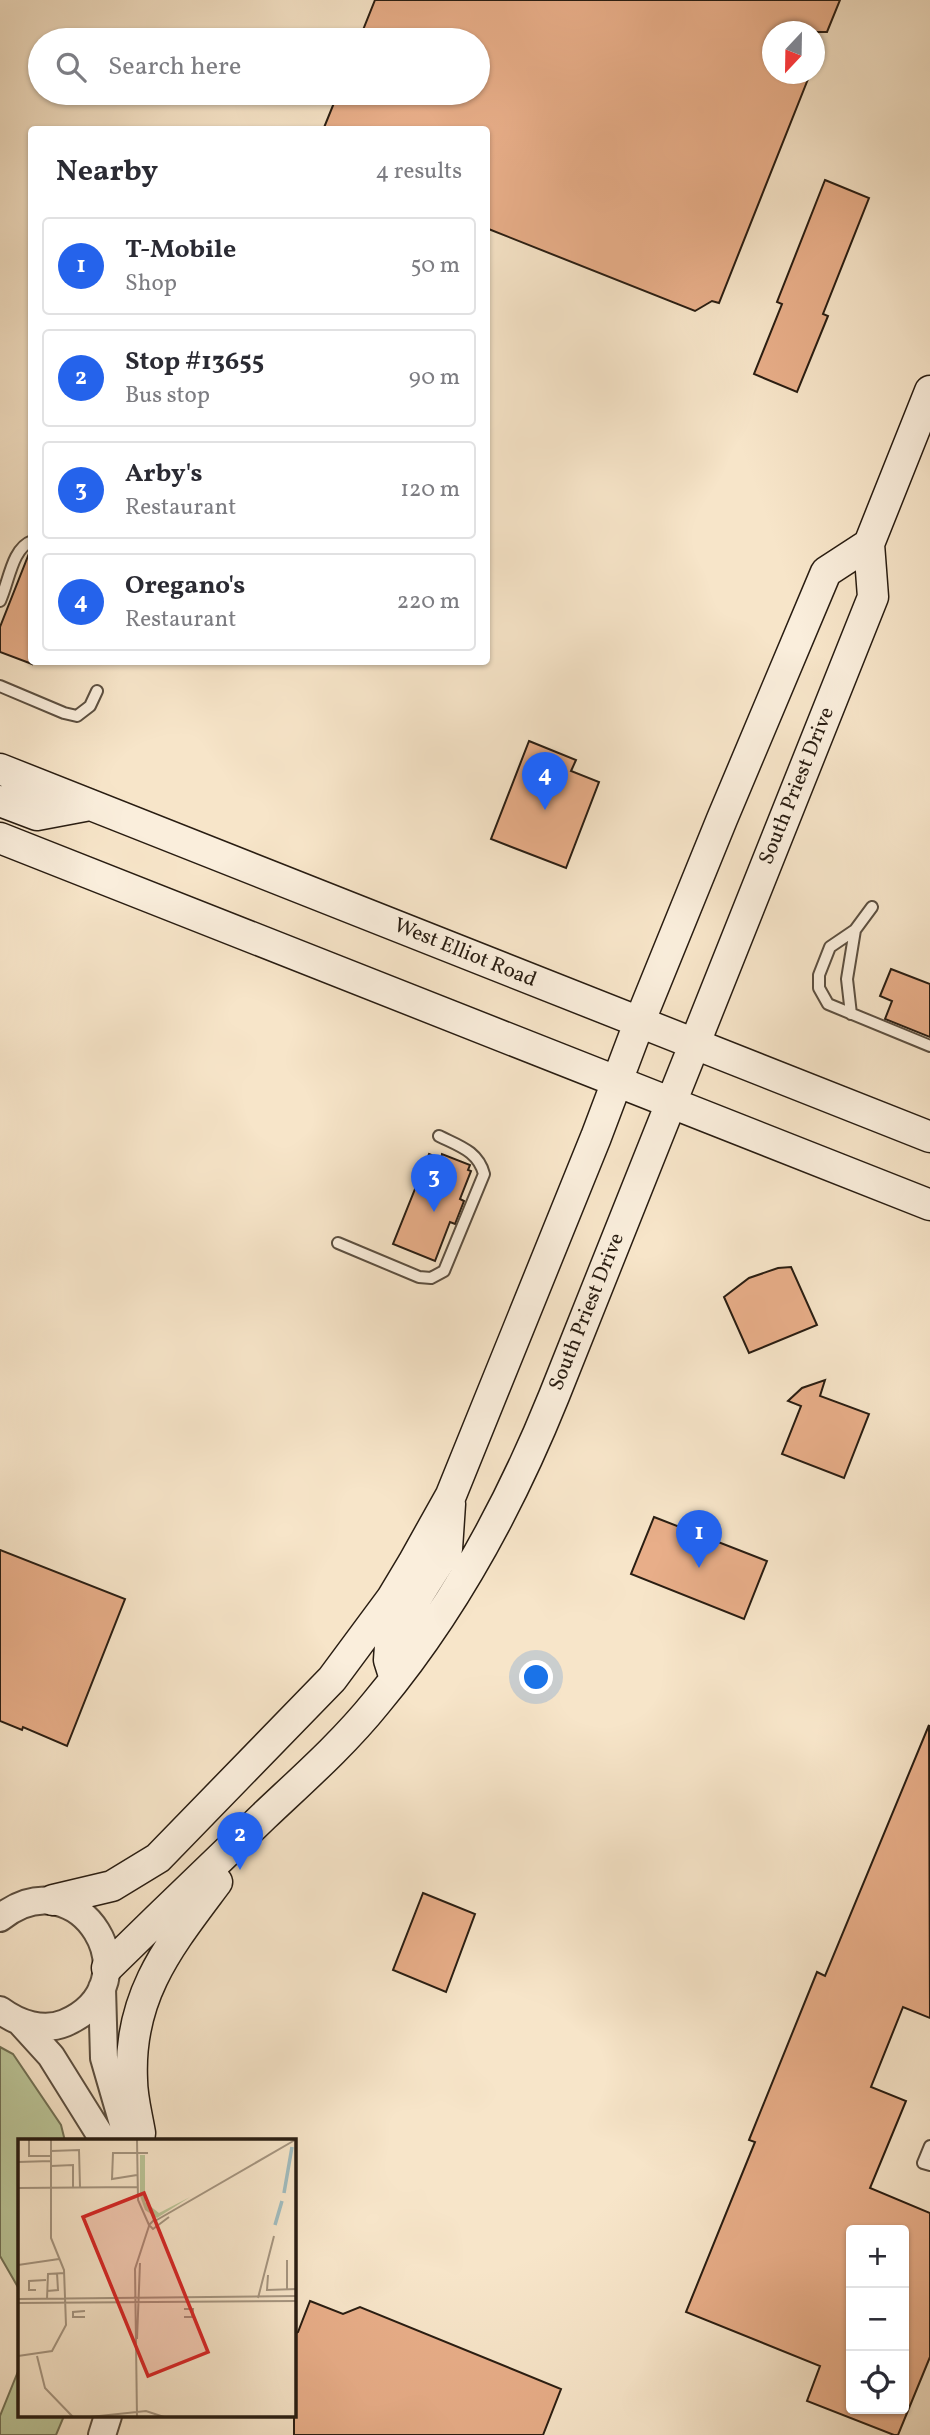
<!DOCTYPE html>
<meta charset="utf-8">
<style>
body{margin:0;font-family:Vollkorn,serif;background:#f7f7f7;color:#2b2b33}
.controls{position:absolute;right:21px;bottom:21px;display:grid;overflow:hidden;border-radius:7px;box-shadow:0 2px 5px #0004}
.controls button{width:63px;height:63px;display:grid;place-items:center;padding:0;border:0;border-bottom:2px solid #e1e1e2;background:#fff;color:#2b2b33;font:35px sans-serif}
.compass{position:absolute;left:762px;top:21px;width:63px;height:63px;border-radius:50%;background:#fff;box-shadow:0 2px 5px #0004;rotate:202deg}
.you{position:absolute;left:537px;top:1678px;width:24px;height:24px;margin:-18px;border:5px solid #fff;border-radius:50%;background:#1a73e8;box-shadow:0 0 0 10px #1a73e833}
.badge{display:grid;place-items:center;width:46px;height:46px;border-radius:50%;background:#2563eb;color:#fff;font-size:23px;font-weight:700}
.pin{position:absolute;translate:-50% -58px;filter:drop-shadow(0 2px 4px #0008)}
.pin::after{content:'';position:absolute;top:37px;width:24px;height:21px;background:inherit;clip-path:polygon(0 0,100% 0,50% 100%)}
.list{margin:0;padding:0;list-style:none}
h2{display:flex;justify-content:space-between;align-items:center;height:91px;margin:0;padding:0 28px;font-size:30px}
h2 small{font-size:23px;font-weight:400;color:#7c7c81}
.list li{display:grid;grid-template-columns:46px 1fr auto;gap:21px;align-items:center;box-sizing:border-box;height:98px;margin:0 14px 14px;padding:0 14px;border:2px solid #e1e1e2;border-radius:7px}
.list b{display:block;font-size:26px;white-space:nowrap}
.list p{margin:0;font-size:23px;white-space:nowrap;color:#7c7c81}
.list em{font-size:23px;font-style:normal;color:#7c7c81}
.icon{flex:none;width:38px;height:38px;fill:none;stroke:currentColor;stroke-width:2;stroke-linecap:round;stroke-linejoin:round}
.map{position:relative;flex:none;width:930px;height:2435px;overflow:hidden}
.search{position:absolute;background:#fff;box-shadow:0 2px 5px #0004;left:28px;top:28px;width:462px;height:77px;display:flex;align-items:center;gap:18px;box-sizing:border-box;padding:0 24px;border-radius:38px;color:#7c7c81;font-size:26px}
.panel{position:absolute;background:#fff;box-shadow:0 2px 5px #0004;left:28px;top:126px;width:462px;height:539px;border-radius:7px}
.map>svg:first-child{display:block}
.green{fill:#bbc598;stroke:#727155;stroke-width:2}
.building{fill:#e8ae89;stroke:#291d12;stroke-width:2;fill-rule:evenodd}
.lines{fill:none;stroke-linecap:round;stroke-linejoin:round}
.service-casing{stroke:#5c4f40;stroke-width:14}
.tertiary-casing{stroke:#5c4f40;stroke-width:30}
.secondary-casing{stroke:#291d12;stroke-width:33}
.service{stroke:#faeedc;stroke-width:10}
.tertiary{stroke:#faeedc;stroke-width:26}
.secondary{stroke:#faeedc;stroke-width:30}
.labels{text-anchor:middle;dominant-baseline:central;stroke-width:7;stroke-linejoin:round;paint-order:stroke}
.street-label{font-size:21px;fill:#291d12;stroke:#faeedc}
.inset-river{fill:none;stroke:#a1bdc0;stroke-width:3.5}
.inset-road{fill:none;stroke:#a59580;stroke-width:2}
.view{fill:#d62828;fill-opacity:0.15;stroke:#d62828;stroke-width:3.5}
.inset-edge{fill:none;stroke:#291d12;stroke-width:3.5}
</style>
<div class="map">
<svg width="930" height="2435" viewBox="0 0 930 2435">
<rect width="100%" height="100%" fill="#f7e5c9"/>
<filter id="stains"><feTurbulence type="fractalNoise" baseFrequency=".00286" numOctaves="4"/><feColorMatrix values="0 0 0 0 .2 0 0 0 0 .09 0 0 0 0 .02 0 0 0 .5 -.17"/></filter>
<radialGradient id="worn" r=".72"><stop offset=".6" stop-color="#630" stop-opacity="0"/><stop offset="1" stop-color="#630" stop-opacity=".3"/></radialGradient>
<path class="green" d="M 0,2047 L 13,2054 L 61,2125 L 65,2141 L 19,2141 L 19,2289 L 0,2256 Z
M 19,2369 L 19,2416 L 64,2416 L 56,2435 L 0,2435 L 0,2416 Z"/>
<path class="building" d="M 375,0 L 840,0 L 827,32 L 773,32 L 773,74 L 810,74 L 719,303 L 712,301 L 695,311 L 486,228 L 486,130 L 323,130 L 338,93 L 478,93 L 478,40 L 359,40 Z
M 825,180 L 869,198 L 823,314 L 828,316 L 797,392 L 754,374 L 782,304 L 777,302 Z
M 30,551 L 32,551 L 32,664 L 0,652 L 0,627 Z
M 529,741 L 576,760 L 571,771 L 599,782 L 566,868 L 491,839 Z
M 891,969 L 930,984 L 930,1037 L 885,1019 L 892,1001 L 880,996 Z
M 429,1154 L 441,1159 L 442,1154 L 470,1165 L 468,1170 L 471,1171 L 460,1199 L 464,1201 L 455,1224 L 450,1222 L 435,1261 L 393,1244 Z
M 791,1267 L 817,1325 L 749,1353 L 724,1297 L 749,1278 L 778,1268 Z
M 825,1380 L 820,1396 L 869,1414 L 844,1478 L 782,1454 L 801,1406 L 788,1401 L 802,1388 Z
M 654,1517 L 767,1561 L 744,1619 L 631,1574 Z
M 0,1550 L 125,1599 L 67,1746 L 23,1727 L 22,1730 L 0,1721 Z
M 929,1725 L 930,2018 L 903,2007 L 871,2087 L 906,2101 L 870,2188 L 930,2213 L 930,2357 L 898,2435 L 894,2435 L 807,2401 L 820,2366 L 686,2312 L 755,2142 L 749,2140 L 817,1972 L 825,1976 ZM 851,2230 L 904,2230 L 904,2409 L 851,2409 Z
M 423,1893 L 475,1914 L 446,1992 L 393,1970 Z
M 310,2301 L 343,2314 L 360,2307 L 561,2389 L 543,2435 L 294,2435 L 294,2334 L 298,2332 Z"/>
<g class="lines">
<g class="service-casing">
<path id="service" d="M 0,601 C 9,582 12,548 32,541
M 0,686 L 64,713 L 77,716 L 90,706 L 97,691
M 855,930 L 830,947 L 819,975 L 819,988 L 828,1004 L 930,1046
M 851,1014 L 847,979 L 855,930 L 872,907
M 338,1243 L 419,1277 L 431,1278 L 444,1271 L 484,1174 C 478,1151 459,1146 439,1136
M 930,2146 L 923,2163 L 930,2165"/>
</g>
<g class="tertiary-casing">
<path id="tertiary" d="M 0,1918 C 79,1854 157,1983 65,2023 C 43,2032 19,2024 0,2010
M 102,1988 L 104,2058 L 126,2134 L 125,2141
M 21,2023 L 51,2056 L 104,2141
M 102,2435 L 108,2416"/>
</g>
<g class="secondary-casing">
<path id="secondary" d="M 0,769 L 930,1137
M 0,801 L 37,815 L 90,805
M 0,838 L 930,1205
M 395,1679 L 389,1660 L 390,1646 L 403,1619 L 447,1549 L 450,1504
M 53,1900 L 112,1886 L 158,1858 L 332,1679 L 392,1598 L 413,1563 L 451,1495 L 596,1137 L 639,1023 L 722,819 L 826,572 L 869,544
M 107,1968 C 159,1917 211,1867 264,1816 C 302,1780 343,1744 376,1703 C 451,1613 510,1505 554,1396 L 873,597 L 869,544 L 930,391
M 139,2141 L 140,2133 C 137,2115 132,2097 132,2080 C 128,1995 170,1945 217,1882"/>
</g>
<use href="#service" class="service"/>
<use href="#tertiary" class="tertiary"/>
<use href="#secondary" class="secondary"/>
</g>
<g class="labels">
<g class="street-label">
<text transform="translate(797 786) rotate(-68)">South Priest Drive</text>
<text transform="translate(465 953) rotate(22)">West Elliot Road</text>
<text transform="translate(587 1312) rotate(-68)">South Priest Drive</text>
</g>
</g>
<g transform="translate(18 2139)">
<rect width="278" height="278" fill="#f7e5c9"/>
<path d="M 122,16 L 127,16 L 127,63 L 141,74 L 172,58 L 139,79 L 127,71 L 122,57 Z" fill="#bbc598"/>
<path class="inset-river" d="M 266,54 L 274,8M 257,86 L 264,62"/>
<path class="inset-road" d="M 11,1 L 11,17 L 33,17M 119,1 L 120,61 L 131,86M 33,12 L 61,11 L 62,48M 0,23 L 33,22M 33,27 L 55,26 L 55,48M 119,36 L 94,40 L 95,14 L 130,14M 0,49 L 119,48M 136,81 L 131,86 L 135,90 L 151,78M 137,82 L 277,1M 269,121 L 269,150M 0,126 L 41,120M 250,136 L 249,151 L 279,150M 18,151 L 11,151 L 11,142 L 28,141M 29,152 L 40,151 L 39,134M 240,159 L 256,97M 0,160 L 279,157M 29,160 L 30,135 L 47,134M 0,164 L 279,162M 166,170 L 175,170 L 174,178 L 166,178M 67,172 L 55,173 L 55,178 L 67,178M 119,200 L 122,124M 0,217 L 34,212 L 48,186 L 46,131 L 33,99 L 33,1M 19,217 L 27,249 L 55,278M 72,278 L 128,272 L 146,278M 119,278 L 117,130 L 131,87"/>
<path class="view" d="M 126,54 L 190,213 L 130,237 L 65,78 Z"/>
<rect width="278" height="278" class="inset-edge"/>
</g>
<rect width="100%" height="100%" filter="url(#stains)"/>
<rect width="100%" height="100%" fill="url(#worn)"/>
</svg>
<div class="controls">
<button>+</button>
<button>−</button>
<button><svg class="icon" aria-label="locate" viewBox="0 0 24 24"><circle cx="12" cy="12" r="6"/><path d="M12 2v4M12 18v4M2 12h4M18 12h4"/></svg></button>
</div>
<svg class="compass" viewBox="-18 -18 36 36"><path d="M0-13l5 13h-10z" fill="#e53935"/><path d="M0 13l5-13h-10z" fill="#7c7c81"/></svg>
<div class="you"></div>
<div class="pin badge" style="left:699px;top:1568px">1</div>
<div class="pin badge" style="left:240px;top:1870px">2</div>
<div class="pin badge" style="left:434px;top:1212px">3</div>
<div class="pin badge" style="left:545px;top:810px">4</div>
<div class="search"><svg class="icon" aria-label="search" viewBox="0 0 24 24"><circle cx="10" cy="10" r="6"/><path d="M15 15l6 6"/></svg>Search here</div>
<section class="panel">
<h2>Nearby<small>4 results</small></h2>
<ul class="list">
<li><span class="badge">1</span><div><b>T-Mobile</b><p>Shop</p></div><em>50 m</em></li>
<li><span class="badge">2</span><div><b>Stop #13655</b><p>Bus stop</p></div><em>90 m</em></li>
<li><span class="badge">3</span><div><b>Arby's</b><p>Restaurant</p></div><em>120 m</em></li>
<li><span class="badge">4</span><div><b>Oregano's</b><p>Restaurant</p></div><em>220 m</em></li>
</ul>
</section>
</div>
